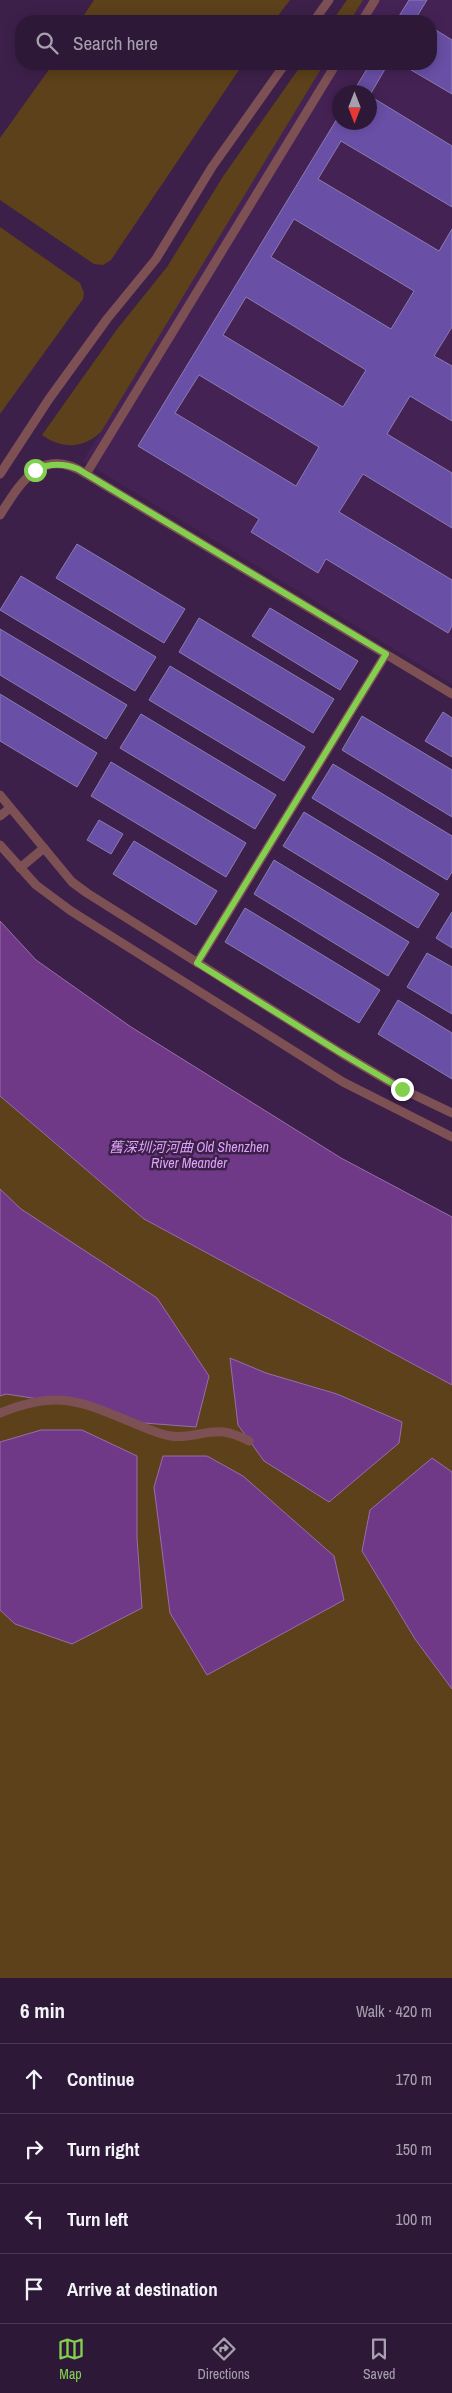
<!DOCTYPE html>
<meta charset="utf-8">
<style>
body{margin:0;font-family:"Archivo Narrow","Noto Sans SC",sans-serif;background:#3a2543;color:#f1f3f6}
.compass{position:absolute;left:332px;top:85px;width:45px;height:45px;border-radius:50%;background:#2e1838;box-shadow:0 2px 12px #0003;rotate:180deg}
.stop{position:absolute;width:15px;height:15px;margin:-11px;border:4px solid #83d04f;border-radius:50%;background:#fff}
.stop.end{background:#83d04f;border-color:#fff;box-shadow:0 1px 5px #0008}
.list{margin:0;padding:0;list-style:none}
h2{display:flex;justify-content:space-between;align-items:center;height:65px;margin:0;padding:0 20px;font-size:21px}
h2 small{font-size:16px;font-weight:400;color:#a7a0ae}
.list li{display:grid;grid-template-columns:32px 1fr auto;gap:15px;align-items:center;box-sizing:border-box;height:70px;padding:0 20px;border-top:1px solid #493753}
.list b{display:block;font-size:19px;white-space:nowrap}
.list em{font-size:16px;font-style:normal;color:#a7a0ae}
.icon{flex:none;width:28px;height:28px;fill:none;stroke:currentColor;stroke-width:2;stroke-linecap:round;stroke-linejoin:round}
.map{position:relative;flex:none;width:452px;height:1978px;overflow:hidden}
.search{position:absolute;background:#2e1838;box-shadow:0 2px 12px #0003;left:15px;right:15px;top:15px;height:55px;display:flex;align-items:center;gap:12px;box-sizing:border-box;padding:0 18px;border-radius:20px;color:#a7a0ae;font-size:19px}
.sheet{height:345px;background:#2e1838}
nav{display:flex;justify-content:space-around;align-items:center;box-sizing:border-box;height:70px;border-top:1px solid #493753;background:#2e1838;font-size:14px;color:#a7a0ae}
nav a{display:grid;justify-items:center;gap:2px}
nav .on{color:#83d04f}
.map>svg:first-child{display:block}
.built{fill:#452254;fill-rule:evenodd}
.green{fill:#5c411a}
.water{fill:#703987;stroke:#986daa}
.building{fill:#694fa5;stroke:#897cb2;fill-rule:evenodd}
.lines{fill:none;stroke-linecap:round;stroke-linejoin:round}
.lane{stroke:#7d5054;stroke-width:9}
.route{stroke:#83d04f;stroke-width:6}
.labels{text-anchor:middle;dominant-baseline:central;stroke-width:5;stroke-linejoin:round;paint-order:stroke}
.water-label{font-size:14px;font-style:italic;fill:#dda3f8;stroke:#3d204a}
</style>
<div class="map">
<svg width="452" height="1978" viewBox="0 0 452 1978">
<rect width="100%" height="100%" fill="#3d204a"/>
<path class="built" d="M 363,0 L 452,0 L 452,684 L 83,461 L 324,64 L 431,64 L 431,21 L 350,21 ZM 340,92 L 370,92 L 370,122 L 340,122 Z"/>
<path class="green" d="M 94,0 L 290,0 L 274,21 L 80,21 Z
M 347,0 L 363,0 L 350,21 L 332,21 Z
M 53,64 L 243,64 L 111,260 L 103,265 L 94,264 L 0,200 L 0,138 Z
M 302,64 L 324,64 L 101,432 C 83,449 62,449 42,435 L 118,328 L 167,267 L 224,175 Z
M 0,227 L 80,283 L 84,293 L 83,299 L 0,414 Z
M 0,1096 L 144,1219 L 452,1385 L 452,1978 L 0,1978 Z"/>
<path class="water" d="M 0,921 L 36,960 L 131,1027 L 341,1158 L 452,1217 L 452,1385 L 144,1219 L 0,1096 Z
M 0,1189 L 21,1209 L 157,1298 L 209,1376 L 196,1427 L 131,1422 L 71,1404 L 6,1394 L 0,1396 Z
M 230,1358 L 266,1373 L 337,1394 L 402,1422 L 399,1443 L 329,1502 L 264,1461 L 238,1425 Z
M 41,1430 L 82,1430 L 137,1456 L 137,1538 L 142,1608 L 72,1644 L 15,1624 L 0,1610 L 0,1442 Z
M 163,1456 L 207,1456 L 243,1476 L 334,1556 L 344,1600 L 207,1675 L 170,1613 L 154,1487 Z
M 432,1458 L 452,1472 L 452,1689 L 415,1639 L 362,1551 L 370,1510 Z"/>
<path class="building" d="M 409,0 L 427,0 L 416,18 L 421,21 L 396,21 Z
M 431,27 L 452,40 L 452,94 L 401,64 L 431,64 Z
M 370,64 L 388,64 L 370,95 L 370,92 L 353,92 Z
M 370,96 L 452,146 L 452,207 L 341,141 L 318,179 L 439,251 L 452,229 L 452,327 L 434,356 L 452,366 L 452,421 L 410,396 L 387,434 L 452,473 L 452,528 L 363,474 L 339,512 L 452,580 L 452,626 L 448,633 L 326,559 L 318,573 L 251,532 L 259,519 L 138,446 L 340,114 L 340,122 L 370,122 ZM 294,219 L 414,291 L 391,329 L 271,257 ZM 246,297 L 366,370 L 343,407 L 223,335 ZM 199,375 L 319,447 L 296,486 L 175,413 Z
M 77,544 L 185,609 L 164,643 L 56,578 Z
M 21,576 L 156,657 L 135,691 L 0,610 Z
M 270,608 L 358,661 L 340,690 L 252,636 Z
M 199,618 L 334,699 L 313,733 L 179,652 Z
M 0,629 L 127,705 L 106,739 L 0,675 Z
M 170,666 L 305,747 L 284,781 L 149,700 Z
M 0,694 L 97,753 L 77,787 L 0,741 Z
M 443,712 L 452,718 L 452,757 L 425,741 Z
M 141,714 L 276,795 L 255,829 L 120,748 Z
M 362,716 L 452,770 L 452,817 L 342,750 Z
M 111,762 L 246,843 L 226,877 L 91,796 Z
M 333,764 L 452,836 L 452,872 L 447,880 L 312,798 Z
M 304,812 L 439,894 L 418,928 L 283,846 Z
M 99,820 L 123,834 L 111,854 L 87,840 Z
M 134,841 L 217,891 L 196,925 L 113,874 Z
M 274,860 L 409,942 L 388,976 L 254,894 Z
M 245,908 L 380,990 L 359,1023 L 225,942 Z
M 452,912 L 452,948 L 436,938 Z
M 427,953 L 452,967 L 452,1014 L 407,987 Z
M 398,1000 L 452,1033 L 452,1079 L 378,1034 Z"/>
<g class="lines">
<path class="lane" d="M 314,21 L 329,0
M 362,21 L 375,0
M 336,64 L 86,474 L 452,694
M 0,474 L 49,399 L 107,319 L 156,259 L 212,167 L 285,64
M 0,515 C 21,482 42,445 86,474
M 0,795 L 72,882 L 87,893 L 341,1053 L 402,1089 L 452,1113
M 0,816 L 10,808
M 0,845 L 36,885 L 71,911 L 343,1082 L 452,1137
M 20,868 L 44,848
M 197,963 L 386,654
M 0,1413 C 56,1390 78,1400 131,1422 C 144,1427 157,1434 171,1436 C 188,1439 206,1430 224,1432 C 233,1433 241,1437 249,1441"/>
</g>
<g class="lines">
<path class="route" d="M 35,470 C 50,463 63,463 78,469 L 386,654 L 197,963 L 341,1053 L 402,1089"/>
</g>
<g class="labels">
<g class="water-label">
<text x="189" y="1147">舊深圳河河曲 Old Shenzhen<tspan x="189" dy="16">River Meander</tspan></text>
</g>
</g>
</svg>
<svg class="compass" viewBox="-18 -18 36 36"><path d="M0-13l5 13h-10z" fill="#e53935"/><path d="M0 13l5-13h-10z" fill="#a7a0ae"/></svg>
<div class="stop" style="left:35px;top:470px"></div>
<div class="stop end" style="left:402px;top:1089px"></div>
<div class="search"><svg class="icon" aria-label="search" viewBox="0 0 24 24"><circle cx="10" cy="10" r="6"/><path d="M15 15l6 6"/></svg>Search here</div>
</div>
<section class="sheet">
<h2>6 min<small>Walk · 420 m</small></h2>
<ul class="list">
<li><svg class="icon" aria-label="ahead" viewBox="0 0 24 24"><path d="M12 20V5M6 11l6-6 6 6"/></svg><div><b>Continue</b></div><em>170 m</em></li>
<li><svg class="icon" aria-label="right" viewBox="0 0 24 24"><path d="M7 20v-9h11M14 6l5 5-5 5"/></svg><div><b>Turn right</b></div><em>150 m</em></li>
<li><svg class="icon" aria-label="left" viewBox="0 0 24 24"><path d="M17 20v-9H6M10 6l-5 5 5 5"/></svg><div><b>Turn left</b></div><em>100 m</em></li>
<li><svg class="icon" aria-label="arrive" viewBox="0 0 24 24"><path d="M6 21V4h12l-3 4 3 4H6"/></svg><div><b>Arrive at destination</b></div></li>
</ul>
</section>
<nav>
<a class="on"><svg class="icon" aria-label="map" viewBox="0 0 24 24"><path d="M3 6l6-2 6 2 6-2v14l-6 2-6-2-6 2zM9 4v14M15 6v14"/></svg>Map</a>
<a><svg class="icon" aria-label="directions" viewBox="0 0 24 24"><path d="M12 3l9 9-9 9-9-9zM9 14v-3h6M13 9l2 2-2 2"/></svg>Directions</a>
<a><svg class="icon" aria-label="saved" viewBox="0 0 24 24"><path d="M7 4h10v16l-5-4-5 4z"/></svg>Saved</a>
</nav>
